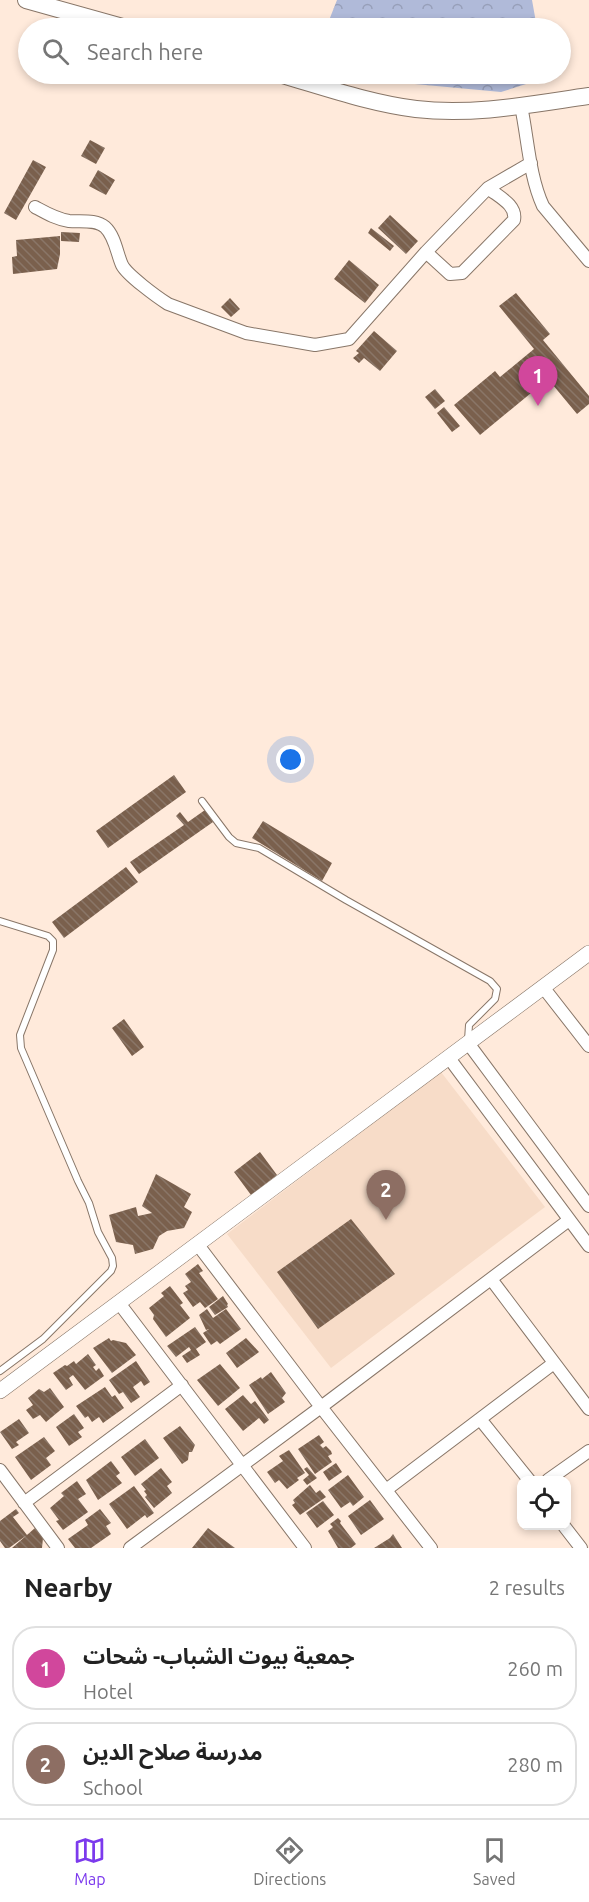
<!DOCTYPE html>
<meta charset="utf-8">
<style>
body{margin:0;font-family:Ubuntu,"Noto Sans Arabic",sans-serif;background:#f6f6f6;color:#222}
.controls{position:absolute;right:18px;bottom:18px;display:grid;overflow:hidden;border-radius:12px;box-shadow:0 3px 9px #0003}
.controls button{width:54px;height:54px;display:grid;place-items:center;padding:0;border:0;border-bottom:2px solid #e0e0e0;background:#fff;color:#222;font:30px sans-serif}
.you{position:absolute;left:291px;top:760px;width:21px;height:21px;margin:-15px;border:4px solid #fff;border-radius:50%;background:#1a73e8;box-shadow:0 0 0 9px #1a73e833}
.badge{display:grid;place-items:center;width:39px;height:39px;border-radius:50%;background:#7c3aed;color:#fff;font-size:20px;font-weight:700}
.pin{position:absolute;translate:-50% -50px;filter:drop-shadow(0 2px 3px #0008)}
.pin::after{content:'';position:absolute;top:32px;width:21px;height:18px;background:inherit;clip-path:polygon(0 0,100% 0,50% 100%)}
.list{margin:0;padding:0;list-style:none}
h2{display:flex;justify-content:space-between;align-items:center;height:78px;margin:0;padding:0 24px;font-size:26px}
h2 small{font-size:20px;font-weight:400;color:#767676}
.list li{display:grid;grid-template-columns:39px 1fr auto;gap:18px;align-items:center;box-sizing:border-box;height:84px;margin:0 12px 12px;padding:0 12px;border:2px solid #e0e0e0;border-radius:24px}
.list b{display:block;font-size:22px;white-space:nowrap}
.list p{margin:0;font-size:20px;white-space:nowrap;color:#767676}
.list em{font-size:20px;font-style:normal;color:#767676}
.icon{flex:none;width:33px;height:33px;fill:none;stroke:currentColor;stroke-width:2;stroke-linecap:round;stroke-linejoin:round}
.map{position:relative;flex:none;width:589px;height:1548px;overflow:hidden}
.search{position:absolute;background:#fff;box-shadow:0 3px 9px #0003;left:18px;right:18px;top:18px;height:66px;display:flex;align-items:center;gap:15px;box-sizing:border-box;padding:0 21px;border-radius:33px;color:#767676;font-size:22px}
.sheet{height:270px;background:#fff}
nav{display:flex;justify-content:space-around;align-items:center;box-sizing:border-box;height:84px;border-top:2px solid #e0e0e0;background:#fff;font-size:16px;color:#767676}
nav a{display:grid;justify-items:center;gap:3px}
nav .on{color:#7c3aed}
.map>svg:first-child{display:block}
.built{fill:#f7dcc8}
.forest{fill:url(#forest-crowns)}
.building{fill:url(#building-back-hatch)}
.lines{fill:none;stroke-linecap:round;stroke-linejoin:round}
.service-casing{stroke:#887668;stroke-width:8}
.minor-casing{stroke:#887668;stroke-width:14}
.tertiary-casing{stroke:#887668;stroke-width:16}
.secondary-casing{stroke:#887668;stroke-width:18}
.service{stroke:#fff;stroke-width:6}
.minor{stroke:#fff;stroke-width:12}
.tertiary{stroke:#fff;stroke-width:15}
.secondary{stroke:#fff;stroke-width:16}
</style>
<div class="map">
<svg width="589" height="1548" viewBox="0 0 589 1548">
<defs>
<pattern id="forest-crowns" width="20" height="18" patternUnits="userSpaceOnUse" patternTransform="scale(1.5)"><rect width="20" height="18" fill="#b0bad9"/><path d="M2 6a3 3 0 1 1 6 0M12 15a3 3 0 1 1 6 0" fill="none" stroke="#979fb9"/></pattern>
<pattern id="building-back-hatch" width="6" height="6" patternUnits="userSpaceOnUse" patternTransform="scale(1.5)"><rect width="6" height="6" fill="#7a604d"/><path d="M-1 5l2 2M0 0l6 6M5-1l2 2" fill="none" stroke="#8a7668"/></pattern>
</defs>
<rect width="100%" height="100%" fill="#ffeadb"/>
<path class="built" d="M 441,1072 L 545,1207 L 331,1368 L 227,1234 Z"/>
<path class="forest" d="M 337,0 L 532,0 L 537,28 L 326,28 Z
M 399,74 L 544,74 L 545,78 L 501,92 L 404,83 Z"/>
<path class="building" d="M 281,20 L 295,24 L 294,28 L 279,28 Z
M 90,140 L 105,148 L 96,164 L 81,156 Z
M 33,160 L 46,167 L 16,220 L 4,213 Z
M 98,170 L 115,180 L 106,195 L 89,186 Z
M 390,215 L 418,241 L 406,254 L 378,228 Z
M 371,228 L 394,246 L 390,251 L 368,233 Z
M 61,232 L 80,233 L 79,242 L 61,241 Z
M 60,236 L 60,254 L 57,269 L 13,274 L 12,257 L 17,256 L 16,240 Z
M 349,260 L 379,285 L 365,303 L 334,279 Z
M 516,293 L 550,334 L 543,340 L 589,396 L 589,404 L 577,414 L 548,379 L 480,435 L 454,405 L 495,371 L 500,377 L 534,349 L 499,306 Z
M 230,298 L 240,309 L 231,317 L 221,307 Z
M 374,331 L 397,351 L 380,371 L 364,358 L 359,363 L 353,358 L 359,353 L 356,351 Z
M 435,389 L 445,401 L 435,409 L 425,397 Z
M 444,407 L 460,426 L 452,432 L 437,413 Z
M 174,775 L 186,792 L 108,848 L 96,831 Z
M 205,810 L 213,822 L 139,874 L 130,862 L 184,825 L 176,816 L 180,812 L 188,822 Z
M 263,821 L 332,863 L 322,881 L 252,838 Z
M 126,867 L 138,882 L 64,938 L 52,922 Z
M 124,1019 L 144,1047 L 132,1056 L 112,1028 Z
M 260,1152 L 277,1175 L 251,1195 L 234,1172 Z
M 156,1174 L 191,1194 L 184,1207 L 192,1212 L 184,1228 L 167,1231 L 159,1236 L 153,1249 L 135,1254 L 133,1245 L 116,1242 L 109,1215 L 136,1207 L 138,1216 L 152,1213 L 142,1206 Z
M 351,1219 L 395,1274 L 318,1329 L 277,1272 Z
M 198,1264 L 203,1271 L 199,1273 L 218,1299 L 205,1308 L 200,1302 L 193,1307 L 183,1293 L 188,1290 L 185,1286 L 191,1282 L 185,1274 Z
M 170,1286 L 183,1303 L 180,1305 L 190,1318 L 166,1337 L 153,1319 L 154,1315 L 149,1308 L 164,1296 L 161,1293 Z
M 223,1296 L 228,1304 L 227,1305 L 228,1307 L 215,1315 L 209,1307 Z
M 207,1309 L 213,1318 L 226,1309 L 241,1329 L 220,1344 L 217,1341 L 211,1345 L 203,1333 L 209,1329 L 206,1330 L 199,1315 Z
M 195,1327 L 206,1342 L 196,1349 L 200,1355 L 187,1363 L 182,1356 L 191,1350 L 189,1347 L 176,1357 L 167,1346 Z
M 109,1338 L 111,1341 L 113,1340 L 126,1343 L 136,1355 L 112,1373 L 93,1348 Z
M 246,1338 L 259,1352 L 237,1368 L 226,1353 Z
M 88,1354 L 96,1365 L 93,1367 L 96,1371 L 99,1368 L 104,1376 L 85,1390 L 73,1375 L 69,1378 L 73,1385 L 66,1390 L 53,1373 L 65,1365 L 67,1366 L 74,1361 L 76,1364 Z
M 136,1361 L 150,1382 L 144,1386 L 141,1381 L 133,1387 L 140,1397 L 131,1403 L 123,1392 L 119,1394 L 109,1380 Z
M 220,1364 L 240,1388 L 218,1406 L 197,1380 Z
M 271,1372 L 286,1393 L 282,1398 L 285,1402 L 268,1414 L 249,1385 L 261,1377 L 262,1379 Z
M 105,1387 L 112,1397 L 115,1395 L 124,1408 L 103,1423 L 99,1417 L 92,1422 L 88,1416 L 85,1418 L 76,1406 Z
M 50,1388 L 64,1407 L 46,1422 L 40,1415 L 33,1419 L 26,1410 L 33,1405 L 28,1398 L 39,1389 L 44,1392 Z
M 243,1395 L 251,1404 L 255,1401 L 269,1420 L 264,1424 L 259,1418 L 243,1431 L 225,1409 Z
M 74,1414 L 84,1428 L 78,1432 L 82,1437 L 69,1446 L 56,1427 Z
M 19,1419 L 29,1433 L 16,1442 L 19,1445 L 12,1449 L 0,1432 Z
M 180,1426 L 195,1445 L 192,1452 L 189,1452 L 188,1460 L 182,1464 L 163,1438 Z
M 319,1435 L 324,1442 L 320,1445 L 323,1448 L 326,1446 L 331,1451 L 332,1454 L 328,1456 L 332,1462 L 315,1474 L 298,1449 Z
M 44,1437 L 55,1451 L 46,1458 L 51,1465 L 31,1480 L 15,1457 Z
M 145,1439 L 159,1458 L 135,1476 L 121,1457 Z
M 289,1450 L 305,1473 L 297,1478 L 299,1480 L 287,1489 L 279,1480 L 275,1483 L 267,1472 L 283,1461 L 279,1456 Z
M 111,1461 L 120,1473 L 116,1476 L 122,1483 L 98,1500 L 86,1480 Z
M 336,1463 L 342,1472 L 329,1481 L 323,1472 Z
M 307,1467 L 317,1478 L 307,1485 L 303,1480 L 309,1475 L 304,1469 Z
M 161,1468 L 172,1482 L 167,1486 L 172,1493 L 154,1508 L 145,1497 L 147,1495 L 144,1491 L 146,1490 L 141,1484 Z
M 348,1475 L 364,1497 L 353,1506 L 350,1502 L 341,1508 L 328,1490 Z
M 77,1481 L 86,1494 L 78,1499 L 88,1512 L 63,1530 L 56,1521 L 59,1520 L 50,1508 L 64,1496 L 61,1493 Z
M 310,1485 L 316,1493 L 320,1490 L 326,1497 L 300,1515 L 292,1505 L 295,1503 L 293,1500 Z
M 134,1486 L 154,1513 L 147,1518 L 145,1515 L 127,1529 L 109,1504 Z
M 370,1500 L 384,1519 L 361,1535 L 348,1516 Z
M 323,1501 L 334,1515 L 317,1528 L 306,1513 Z
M 16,1509 L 19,1513 L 13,1517 L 27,1535 L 9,1548 L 5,1548 L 0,1541 L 0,1521 Z
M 100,1509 L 111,1523 L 106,1526 L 111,1534 L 91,1548 L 75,1548 L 68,1539 L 88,1525 L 85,1520 Z
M 338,1518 L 341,1521 L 340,1523 L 356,1544 L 351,1548 L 338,1548 L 328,1531 L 333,1527 L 330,1524 Z
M 35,1528 L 43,1538 L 42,1548 L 12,1548 Z
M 208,1528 L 235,1548 L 192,1548 Z
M 393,1534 L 402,1548 L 374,1548 L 390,1538 Z"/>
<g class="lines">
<g class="service-casing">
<path id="service" d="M 202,801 L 229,837 L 236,843 L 259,848 L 346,900 L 490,981 L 497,989 L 495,999 L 469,1025 L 468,1040
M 0,921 L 48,936 L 53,941 L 53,950 L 20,1035 L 21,1048 L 78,1181 L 89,1203 L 98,1232 L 112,1258 L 113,1266 L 111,1271 L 43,1339 L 0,1371"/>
</g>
<g class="minor-casing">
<path id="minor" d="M 521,106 C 528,139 529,175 543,206 L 589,261
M 35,207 C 46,213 56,219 69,221 C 80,222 96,219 105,227 C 115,236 117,254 122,265 C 127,275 157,297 168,304 L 246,333 L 315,345 L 349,339 L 426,252 L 488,188 L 531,163
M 426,252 L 450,274 L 462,273 L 514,220 C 517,205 499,197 488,188
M 543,987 L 589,1046
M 468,1043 L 589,1206
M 449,1058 L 589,1246
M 198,1245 L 321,1407 L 431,1548
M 491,1279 L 589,1409
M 119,1303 L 305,1548
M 480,1419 L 529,1480
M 0,1470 L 58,1548
M 548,1480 L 589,1451
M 386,1490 L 554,1363
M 24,1503 L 182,1385
M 564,1526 L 581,1548
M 130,1548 L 321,1407 L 569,1220"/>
</g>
<g class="tertiary-casing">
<path id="tertiary" d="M 0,1391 L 589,953"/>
</g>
<g class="secondary-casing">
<path id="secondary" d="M 26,0 L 126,28
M 279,74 C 324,87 369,103 416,109 C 473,116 533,104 589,96"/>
</g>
<use href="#service" class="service"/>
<use href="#minor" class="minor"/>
<use href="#tertiary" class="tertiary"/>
<use href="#secondary" class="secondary"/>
</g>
</svg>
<div class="controls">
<button><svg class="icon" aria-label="locate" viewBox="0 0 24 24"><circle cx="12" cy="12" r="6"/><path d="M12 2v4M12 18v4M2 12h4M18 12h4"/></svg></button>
</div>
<div class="you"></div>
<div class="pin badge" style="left:538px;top:406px;background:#d1479c">1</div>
<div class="pin badge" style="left:386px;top:1220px;background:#8d6e63">2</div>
<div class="search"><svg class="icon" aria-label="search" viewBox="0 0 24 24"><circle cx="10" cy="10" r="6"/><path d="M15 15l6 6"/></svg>Search here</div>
</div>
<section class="sheet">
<h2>Nearby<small>2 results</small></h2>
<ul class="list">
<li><span class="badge" style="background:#d1479c">1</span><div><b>جمعية بيوت الشباب- شحات</b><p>Hotel</p></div><em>260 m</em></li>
<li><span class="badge" style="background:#8d6e63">2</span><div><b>مدرسة صلاح الدين</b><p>School</p></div><em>280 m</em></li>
</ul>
</section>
<nav>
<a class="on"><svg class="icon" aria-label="map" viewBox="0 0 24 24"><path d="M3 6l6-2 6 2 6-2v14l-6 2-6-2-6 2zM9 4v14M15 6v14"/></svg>Map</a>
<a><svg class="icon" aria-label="directions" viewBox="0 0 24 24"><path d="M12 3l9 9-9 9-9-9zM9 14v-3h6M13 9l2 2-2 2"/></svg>Directions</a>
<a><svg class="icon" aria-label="saved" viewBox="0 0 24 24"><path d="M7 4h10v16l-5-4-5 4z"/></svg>Saved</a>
</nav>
